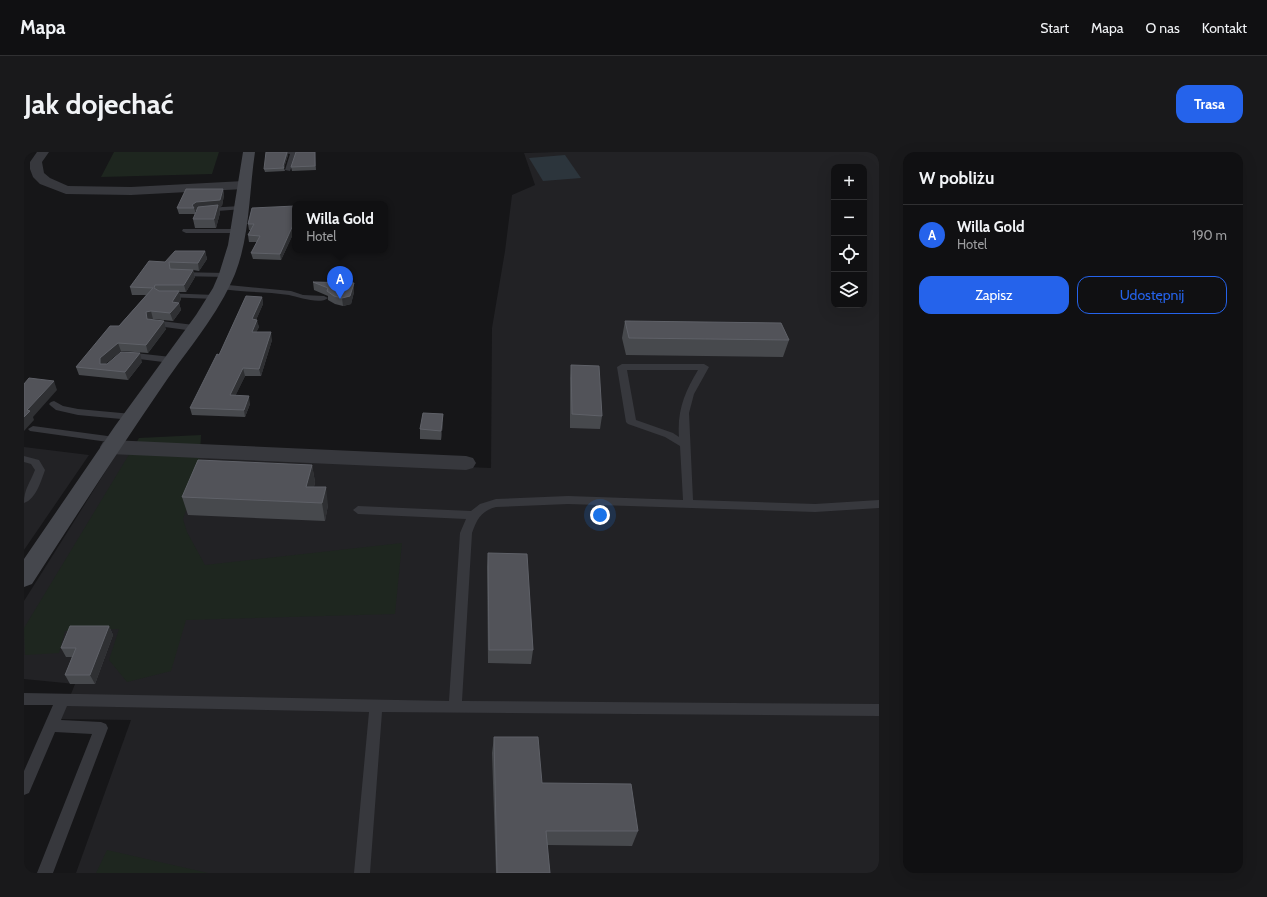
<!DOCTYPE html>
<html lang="pl">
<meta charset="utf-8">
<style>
body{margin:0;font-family:Cabin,sans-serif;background:#19191b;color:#f1f3f6}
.controls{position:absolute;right:12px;top:12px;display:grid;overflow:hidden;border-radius:8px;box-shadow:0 4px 16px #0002}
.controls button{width:36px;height:36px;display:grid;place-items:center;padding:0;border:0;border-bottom:1px solid #303032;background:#101012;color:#f1f3f6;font:20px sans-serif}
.you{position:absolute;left:576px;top:363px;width:14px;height:14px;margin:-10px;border:3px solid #fff;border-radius:50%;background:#1a73e8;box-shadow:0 0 0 6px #1a73e833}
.badge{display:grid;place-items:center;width:26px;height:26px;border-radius:50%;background:#2563eb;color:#fff;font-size:13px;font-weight:700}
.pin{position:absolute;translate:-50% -33px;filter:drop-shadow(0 1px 2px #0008)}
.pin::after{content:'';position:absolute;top:21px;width:14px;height:12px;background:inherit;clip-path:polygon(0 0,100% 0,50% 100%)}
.popup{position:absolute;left:268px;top:49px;width:96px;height:52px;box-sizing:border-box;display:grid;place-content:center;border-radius:8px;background:#101012;filter:drop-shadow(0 1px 3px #0005);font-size:13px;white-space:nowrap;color:#9c9d9f}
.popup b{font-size:15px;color:#f1f3f6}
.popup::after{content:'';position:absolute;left:50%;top:100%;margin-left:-8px;border:8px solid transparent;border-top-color:#101012}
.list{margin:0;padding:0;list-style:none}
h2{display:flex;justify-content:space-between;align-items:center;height:52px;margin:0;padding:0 16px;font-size:17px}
h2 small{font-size:13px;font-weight:400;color:#9c9d9f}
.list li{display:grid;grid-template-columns:26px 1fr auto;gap:12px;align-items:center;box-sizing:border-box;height:60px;padding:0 16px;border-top:1px solid #303032}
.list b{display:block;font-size:15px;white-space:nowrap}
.list p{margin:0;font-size:13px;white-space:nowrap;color:#9c9d9f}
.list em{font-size:13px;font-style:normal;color:#9c9d9f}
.actions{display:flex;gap:8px;padding:12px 16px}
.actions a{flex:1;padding:9px 0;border:1px solid #2563eb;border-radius:12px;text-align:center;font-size:14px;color:#2563eb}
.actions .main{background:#2563eb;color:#fff}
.icon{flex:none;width:22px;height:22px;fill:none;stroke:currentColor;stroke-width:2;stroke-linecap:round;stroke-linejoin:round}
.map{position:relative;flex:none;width:855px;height:721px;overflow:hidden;border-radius:12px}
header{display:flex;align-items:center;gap:24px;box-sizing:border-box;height:56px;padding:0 20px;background:#101012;border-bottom:1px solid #303032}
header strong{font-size:19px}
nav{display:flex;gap:22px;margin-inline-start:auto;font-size:14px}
.intro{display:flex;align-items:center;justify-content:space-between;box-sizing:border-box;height:96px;padding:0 24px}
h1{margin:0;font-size:28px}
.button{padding:10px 18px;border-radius:12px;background:#2563eb;color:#fff;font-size:14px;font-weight:700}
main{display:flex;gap:24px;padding:0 24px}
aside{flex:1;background:#101012;border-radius:12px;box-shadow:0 4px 16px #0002}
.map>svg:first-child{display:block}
.built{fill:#222225;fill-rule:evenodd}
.green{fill:#1e261f}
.water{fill:#2c353c}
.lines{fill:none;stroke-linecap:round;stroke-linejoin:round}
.service{fill:#37383d;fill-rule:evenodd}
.minor{fill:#37383d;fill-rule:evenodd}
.secondary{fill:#45474d;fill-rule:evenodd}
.wall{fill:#47494d}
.shaded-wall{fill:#2f3033}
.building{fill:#525359;stroke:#5f6168}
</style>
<header>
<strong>Mapa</strong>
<nav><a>Start</a><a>Mapa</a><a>O nas</a><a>Kontakt</a></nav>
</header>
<div class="intro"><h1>Jak dojechać</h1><a class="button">Trasa</a></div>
<main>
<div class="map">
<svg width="855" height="721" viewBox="0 0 855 721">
<rect width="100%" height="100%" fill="#161618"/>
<path class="built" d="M 532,0 L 855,0 L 855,721 L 52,721 L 107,568 L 37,567 L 51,532 L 0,527 L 0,449 L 93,301 L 467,316 L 468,176 L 481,99 L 488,43 L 511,33 L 500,1 ZM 810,15 L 840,15 L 840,153 L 810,153 Z
M 0,295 L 65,303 L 0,398 Z"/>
<path class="green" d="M 90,0 L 195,0 L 188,22 L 77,25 Z
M 177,283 L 175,321 L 159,367 L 163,380 L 181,413 L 378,391 L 371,462 L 162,468 L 147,519 L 103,530 L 85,508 L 95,477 L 41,479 L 35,501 L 1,503 L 0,476 L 115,286 Z
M 83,698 L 184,721 L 72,721 Z"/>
<path class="water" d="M 541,3 L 557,26 L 519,29 L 505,6 Z"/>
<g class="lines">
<path class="service" d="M 255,0 L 273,0 L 266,19 L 261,18 L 266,2 Z
M 217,54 L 220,56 L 219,57 L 181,60 L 178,58 L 181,56 Z
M 159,77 L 214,77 L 218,79 L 214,81 L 162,81 L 158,79 Z
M 152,120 L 202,121 L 206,123 L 202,125 L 155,124 L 152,124 Z
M 194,132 L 267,139 L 279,143 L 300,144 L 304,146 C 296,153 275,145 265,143 C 242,139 218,141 194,136 Z
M 139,141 L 191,143 L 195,145 L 191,147 L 142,145 L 138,143 Z
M 129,168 L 170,173 L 174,176 L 170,179 L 126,173 L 126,169 Z
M 102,200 L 147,205 L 151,208 L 147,211 L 99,205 L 98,203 Z
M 598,212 L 680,212 L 685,215 L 670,242 L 665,261 L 669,348 L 791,352 L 855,348 L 855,356 L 791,360 L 544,352 L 472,355 C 457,359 453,367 448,381 L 438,549 L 855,552 L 855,564 L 358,560 L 346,721 L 330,721 L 345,560 L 43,554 L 37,568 L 77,570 L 82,572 L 84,576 L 29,721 L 13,721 L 68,582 L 31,580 L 5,641 L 0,643 L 0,619 L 29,553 L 0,553 L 0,541 L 425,549 L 436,381 L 442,367 L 334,362 L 329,358 L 334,354 L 447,359 L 456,352 L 472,347 L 544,344 L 659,348 L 656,294 L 641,285 L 604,272 L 602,270 L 593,215 ZM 603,218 L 674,218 C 661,240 653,258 655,285 L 649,281 L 612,268 Z
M 30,249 L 39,254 L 54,257 L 108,262 L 113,265 L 108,268 L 54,263 L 32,258 L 27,254 L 25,252 L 27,250 Z
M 9,274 L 91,285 L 96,288 L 91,291 L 6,279 L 4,277 Z
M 0,304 L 15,308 L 21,318 C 17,329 12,347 0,351 C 0,337 6,331 11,318 L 7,312 L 0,310 Z"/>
<path class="minor" d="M 13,0 L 25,0 L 18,10 L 20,21 L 26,26 L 44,34 L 107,35 L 220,29 L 225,30 L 227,33 L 225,36 L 220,37 L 107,43 L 42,42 L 16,32 L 9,25 L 6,17 L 6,10 Z
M 86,288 L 442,304 L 449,306 L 452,311 L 449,316 L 442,318 L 86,302 L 79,300 L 76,295 L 79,290 Z"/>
<path class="secondary" d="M 219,0 L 231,0 C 225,40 226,84 211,122 C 194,163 164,197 140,232 C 95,298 51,365 8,432 L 0,435 L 0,407 L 91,274 L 172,163 L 189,136 L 195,122 L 204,93 Z"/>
</g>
<path class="wall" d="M 264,0 L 264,3 L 260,16 L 261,19 L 241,20 L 240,17 Z
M 272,0 L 291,0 L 292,18 L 268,19 L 267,15 Z
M 199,37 L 200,43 L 198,54 L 195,55 L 196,61 L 192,76 L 171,76 L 169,67 L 174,57 L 171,59 L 171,62 L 155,62 L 153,56 Z
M 228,56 L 270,80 L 257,108 L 229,107 L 227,101 L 233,90 L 225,90 L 224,83 L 227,78 L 225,78 L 224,72 Z
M 181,99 L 183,107 L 175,119 L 169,118 L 171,125 L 162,140 L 155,140 L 157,147 L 155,151 L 157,158 L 149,169 L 129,167 L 127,167 L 142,177 L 124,201 L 97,199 L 81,212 L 118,210 L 104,228 L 55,223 L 52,215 L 95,174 L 122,143 L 108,143 L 106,135 L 141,110 Z
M 289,130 L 330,140 L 327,152 L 319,154 L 311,152 L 304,148 L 304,144 L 290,138 Z
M 238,145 L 239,152 L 232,168 L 235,175 L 232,180 L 248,188 L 237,224 L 221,224 L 211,244 L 226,252 L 221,265 L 168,263 L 166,256 Z
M 601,169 L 765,188 L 759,205 L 602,203 L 598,186 Z
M 547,213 L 578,264 L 576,277 L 546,276 L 546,226 Z
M 419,262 L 419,271 L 417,288 L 396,287 L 396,277 Z
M 288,313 L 291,330 L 290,335 L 304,353 L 301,369 L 164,363 L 158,345 Z
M 464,401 L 509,498 L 507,512 L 464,511 L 463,415 Z
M 85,474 L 89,483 L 71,532 L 46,532 L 41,523 L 48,505 L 42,505 L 37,496 Z
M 470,585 L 518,631 L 614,679 L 608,694 L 523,693 L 526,721 L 472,721 L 468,601 Z"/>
<path class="shaded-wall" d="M 264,0 L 264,3 L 260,16 L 259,14 Z
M 199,37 L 200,43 L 198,54 L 195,55 L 196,61 L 192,76 L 190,67 L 174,57 L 171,59 L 170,56 L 168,53 L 172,50 Z
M 271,59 L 271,72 L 270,80 L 257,108 L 256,102 Z
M 181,99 L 183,107 L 175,119 L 174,111 Z
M 169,118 L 171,125 L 162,140 L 160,133 Z
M 330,131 L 330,140 L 327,152 L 319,154 L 318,146 Z
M 155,139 L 157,147 L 155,151 L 157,158 L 149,169 L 146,161 L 148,150 Z
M 238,145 L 239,152 L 229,175 L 228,167 Z
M 127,159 L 129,167 L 125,168 L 123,167 L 122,160 Z
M 233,168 L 235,175 L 229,187 L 228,180 Z
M 140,169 L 142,177 L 124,201 L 122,193 Z
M 247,180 L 248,188 L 237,224 L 235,217 Z
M 94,191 L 97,199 L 79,214 L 76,212 L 76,206 Z
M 116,201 L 118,210 L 104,228 L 101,220 Z
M 219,216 L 221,224 L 208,251 L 206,243 Z
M 30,229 L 33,238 L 9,265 L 10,268 L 0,279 L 0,265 L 3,258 Z
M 225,244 L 226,252 L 221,265 L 220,258 Z
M 419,262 L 419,271 L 417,288 L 417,279 Z
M 288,313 L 291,330 L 286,351 L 282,335 Z
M 302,335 L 304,353 L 301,369 L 298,351 Z
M 85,474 L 89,483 L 71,532 L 66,523 Z"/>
<path class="building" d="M 242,0 L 263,0 L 259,14 L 260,16 L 240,17 Z
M 272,0 L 291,0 L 291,14 L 267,15 Z
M 162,37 L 199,37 L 196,48 L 172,50 L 168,53 L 170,56 L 153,56 Z
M 194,53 L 190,67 L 169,67 L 174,55 Z
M 271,54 L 269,73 L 256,102 L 227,101 L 236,84 L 224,83 L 230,72 L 224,72 L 228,56 Z
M 151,99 L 181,99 L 174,111 L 145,110 L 146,117 L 169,118 L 160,133 L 131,133 L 130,136 L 135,139 L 155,139 L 148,150 L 155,151 L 146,161 L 127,159 L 122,160 L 123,167 L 140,169 L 122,193 L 94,191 L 76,206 L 76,212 L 83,212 L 97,200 L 116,201 L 101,220 L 52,215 L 86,174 L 95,174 L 129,136 L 106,135 L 125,109 L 141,110 Z
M 289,130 L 330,131 L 326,144 L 318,146 L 310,144 L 303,139 L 304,136 Z
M 222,144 L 238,145 L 228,167 L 233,168 L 228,180 L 247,180 L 235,217 L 219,216 L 206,243 L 225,244 L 220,258 L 166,256 L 193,202 L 195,203 Z
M 601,169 L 757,171 L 765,188 L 605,186 Z
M 547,213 L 575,214 L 578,264 L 548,262 Z
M 5,226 L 30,229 L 3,258 L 6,259 L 0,265 L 0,232 Z
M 399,261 L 419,262 L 417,279 L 396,277 Z
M 174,308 L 288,313 L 282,335 L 302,335 L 298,351 L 158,345 Z
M 464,401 L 503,402 L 509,498 L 465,498 Z
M 46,474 L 85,474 L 66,523 L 41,523 L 52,496 L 37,496 Z
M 470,585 L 514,585 L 518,631 L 607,632 L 614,679 L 522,679 L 526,721 L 473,721 Z"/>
</svg>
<div class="controls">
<button>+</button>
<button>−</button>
<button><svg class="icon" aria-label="locate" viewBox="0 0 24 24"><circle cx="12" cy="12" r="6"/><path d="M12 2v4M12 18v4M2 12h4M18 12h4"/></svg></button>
<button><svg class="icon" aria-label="layers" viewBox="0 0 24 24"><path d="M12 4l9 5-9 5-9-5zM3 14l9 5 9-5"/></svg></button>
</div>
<div class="you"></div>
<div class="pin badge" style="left:316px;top:147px">A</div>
<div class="popup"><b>Willa Gold</b>Hotel</div>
</div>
<aside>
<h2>W pobliżu<small></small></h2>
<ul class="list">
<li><span class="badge">A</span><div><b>Willa Gold</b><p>Hotel</p></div><em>190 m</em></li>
</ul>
<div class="actions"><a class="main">Zapisz</a><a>Udostępnij</a></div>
</aside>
</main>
